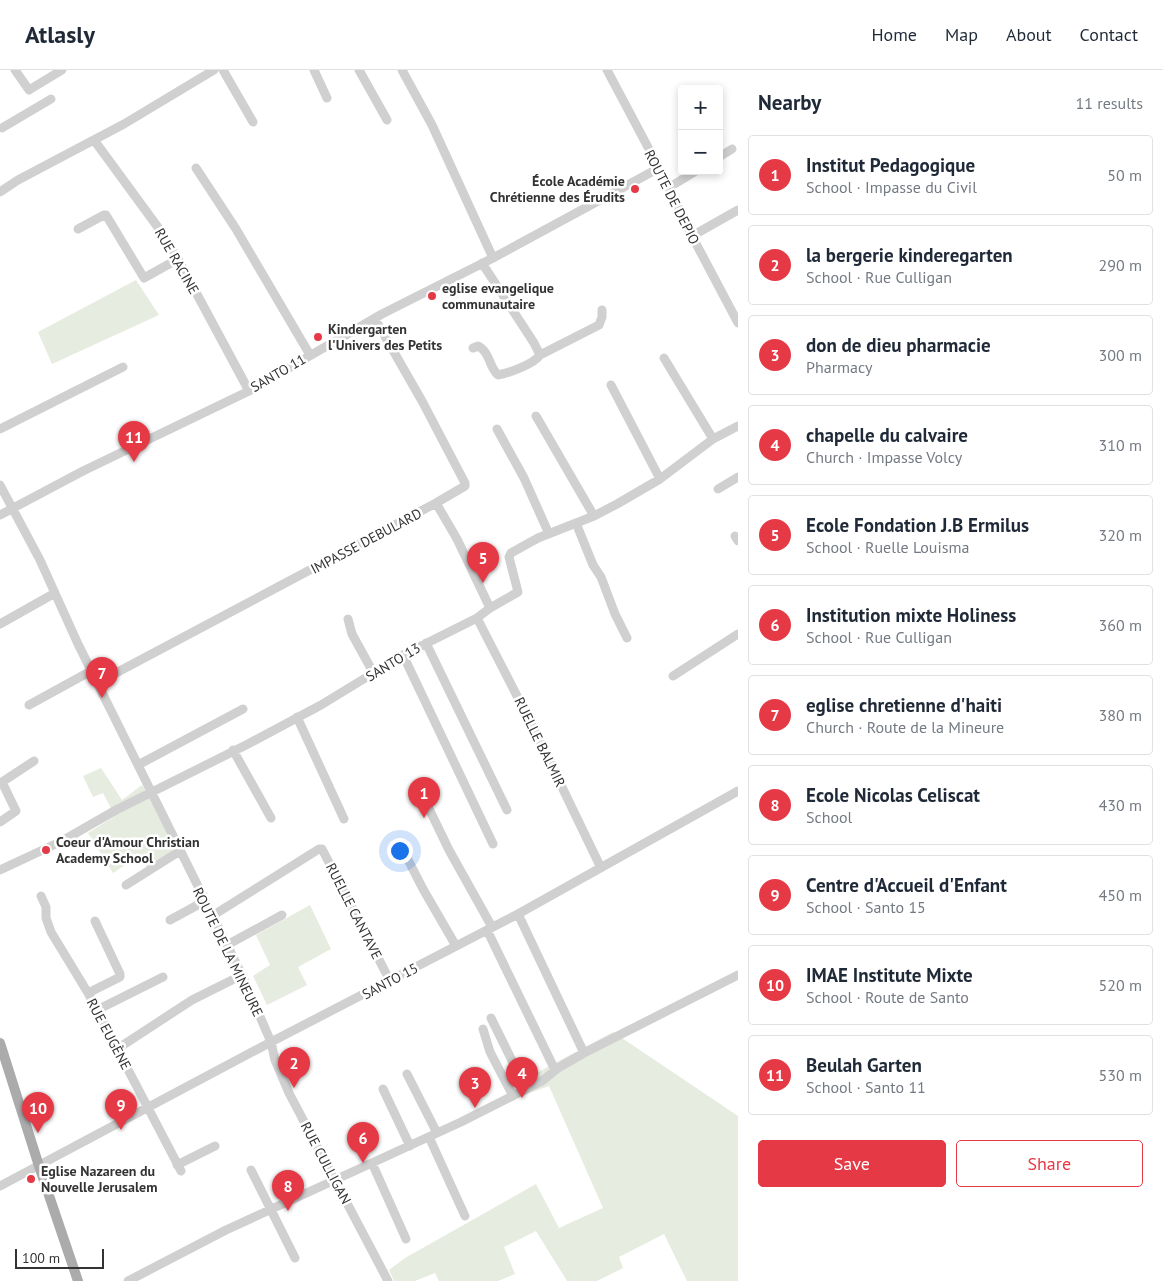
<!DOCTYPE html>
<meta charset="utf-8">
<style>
body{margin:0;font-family:"PT Sans",sans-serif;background:#f6f6f7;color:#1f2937}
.controls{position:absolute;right:15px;top:15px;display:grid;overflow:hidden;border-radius:5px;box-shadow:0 2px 8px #0003}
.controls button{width:45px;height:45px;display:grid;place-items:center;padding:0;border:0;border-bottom:1px solid #e0e1e3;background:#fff;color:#1f2937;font:25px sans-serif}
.scale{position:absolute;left:15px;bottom:12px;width:89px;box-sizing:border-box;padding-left:5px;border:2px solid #333;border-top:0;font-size:14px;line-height:18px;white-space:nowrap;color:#333;-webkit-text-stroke:4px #fff;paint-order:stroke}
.you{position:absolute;left:399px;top:780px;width:18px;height:18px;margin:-12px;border:4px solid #fff;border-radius:50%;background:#1a73e8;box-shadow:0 0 0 8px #1a73e833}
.badge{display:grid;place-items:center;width:32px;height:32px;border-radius:50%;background:#e63946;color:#fff;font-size:16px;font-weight:700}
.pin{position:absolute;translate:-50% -41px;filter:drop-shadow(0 1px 2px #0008)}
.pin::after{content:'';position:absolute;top:26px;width:18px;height:15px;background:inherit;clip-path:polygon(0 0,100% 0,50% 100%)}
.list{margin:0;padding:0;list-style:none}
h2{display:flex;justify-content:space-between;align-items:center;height:65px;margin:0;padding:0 20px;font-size:21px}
h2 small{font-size:16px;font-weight:400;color:#747a83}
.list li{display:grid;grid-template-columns:32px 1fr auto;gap:15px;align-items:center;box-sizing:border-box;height:80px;margin:0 10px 10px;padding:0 10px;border:1px solid #e0e1e3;border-radius:5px}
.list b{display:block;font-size:19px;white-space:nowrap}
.list p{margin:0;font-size:16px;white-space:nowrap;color:#747a83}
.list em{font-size:16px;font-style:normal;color:#747a83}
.actions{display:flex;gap:10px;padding:15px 20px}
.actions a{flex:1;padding:11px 0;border:1px solid #e63946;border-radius:5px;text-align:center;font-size:18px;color:#e63946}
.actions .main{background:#e63946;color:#fff}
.map{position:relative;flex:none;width:738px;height:1211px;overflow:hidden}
header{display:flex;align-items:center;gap:30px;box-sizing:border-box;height:70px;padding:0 25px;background:#fff;border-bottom:1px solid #e0e1e3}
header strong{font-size:24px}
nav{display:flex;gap:28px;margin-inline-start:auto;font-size:18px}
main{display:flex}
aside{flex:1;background:#fff}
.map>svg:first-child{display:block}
.green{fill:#e6ecdf}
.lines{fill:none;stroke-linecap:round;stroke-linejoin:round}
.minor{stroke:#d0d0d0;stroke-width:9}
.major{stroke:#ababab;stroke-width:10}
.poi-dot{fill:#e63946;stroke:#fff;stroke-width:2}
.labels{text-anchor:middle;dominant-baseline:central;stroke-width:5;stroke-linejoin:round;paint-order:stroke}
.poi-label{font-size:14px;font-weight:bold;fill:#333;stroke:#fff;text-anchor:start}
.street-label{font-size:14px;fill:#333;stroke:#fff}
</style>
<header>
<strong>Atlasly</strong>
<nav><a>Home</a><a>Map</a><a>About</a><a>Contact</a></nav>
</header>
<main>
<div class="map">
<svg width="738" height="1211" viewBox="0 0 738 1211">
<rect width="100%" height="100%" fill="#fff"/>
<path class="green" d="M 136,210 L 159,245 L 52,294 L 38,262 Z
M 101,698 L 122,730 L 142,715 L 150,726 L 175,779 L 147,798 L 139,786 L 113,803 L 88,763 L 115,746 L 103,723 L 93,727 L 83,706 Z
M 310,835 L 331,879 L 298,897 L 307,915 L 267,935 L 253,906 L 270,895 L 256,865 Z
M 613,962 L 738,1046 L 738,1211 L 687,1211 L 664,1164 L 619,1187 L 623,1198 L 597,1211 L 567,1211 L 536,1161 L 504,1177 L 515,1204 L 498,1211 L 439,1211 L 435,1203 L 415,1211 L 394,1211 L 389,1200 L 405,1188 L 536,1114 L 559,1158 L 603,1138 L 549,1016 L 524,1025 L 514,1015 Z"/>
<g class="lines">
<path class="minor" d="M 15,0 L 29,20 L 62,0
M 223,0 L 253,52
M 314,0 L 327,28
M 359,0 L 387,50
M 402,0 L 432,55 L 493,188
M 607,0 L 659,98 L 692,166 L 738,253
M 2,58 L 51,29
M 94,70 L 157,156 L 178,189 L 249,321
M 719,87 L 732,79
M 196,98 L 236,159 L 310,285
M 668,118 L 696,101
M 0,122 L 18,110 L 124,54 L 214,0
M 78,159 L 104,145 L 106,145 L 144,208 L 178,189
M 692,166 L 738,140
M 473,278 L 478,276 C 490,282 489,297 498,305 C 509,303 534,294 540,285 L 534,273 L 482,193
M 540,285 L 599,255 L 602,247 L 602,240
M 664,288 L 713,369
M 611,315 L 660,409
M 536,346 L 594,446
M 0,359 L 123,297
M 497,359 L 524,408 L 549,464
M 0,415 L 40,490 L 78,574 L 242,905 L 271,972 L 275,990 L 289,1023 L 388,1211
M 718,419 L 738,407
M 436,433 L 457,469 L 490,538
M 0,445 L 83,401 L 249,321 L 382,244 L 493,188 L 659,98
M 576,453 L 593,495 L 601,507 L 615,544 L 627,568
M 735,466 L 738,471
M 477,548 L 534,659 L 601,798
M 348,549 L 352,564 L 374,604
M 0,554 L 55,523
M 426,573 L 507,740
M 403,585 L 493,774
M 673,606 L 738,564
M 97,613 L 436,433 L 465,416 L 465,413 L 422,331 L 375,249
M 29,635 L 91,601
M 297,647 L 344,749
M 233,680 L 271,748
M 138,695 L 243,639
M 419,718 L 449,780 L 492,857
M 0,752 L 16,741 L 2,712 L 34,691
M 401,776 L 423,819 L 456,876
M 0,800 L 62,771 L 116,740 L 248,674 L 321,635 L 403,585 L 477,548 L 490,538 L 518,522 L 509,487 L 511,483 L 538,468 L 594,446 L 617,434 L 660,409 L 713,369 L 738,356
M 126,815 L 180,781
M 41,826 L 46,837 L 46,848 L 51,862 L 88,923 L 181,1101
M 518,844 L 584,983
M 212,846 L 319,779 L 322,779 L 390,911
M 170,850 L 205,831
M 487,860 L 555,1000
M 227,875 L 282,845
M 88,923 L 120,907 L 120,904 L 95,851
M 97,940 L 163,907
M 491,948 L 526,1019
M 483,959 L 490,982 L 513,1026
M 117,979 L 192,930 L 242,905
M 407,1004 L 437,1063
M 383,1019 L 410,1076
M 429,1067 L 465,1146
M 372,1093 L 406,1169
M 177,1095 L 215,1076
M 251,1100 L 295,1188
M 0,1116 L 271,972 L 518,844 L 738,721
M 128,1211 L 226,1160 L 461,1052 L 542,1011 L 558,998 L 584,983 L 738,905"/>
<path class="major" d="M 0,973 L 39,1096 L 78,1211"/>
</g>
<g class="poi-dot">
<circle cx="635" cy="119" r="5"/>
<circle cx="432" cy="226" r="5"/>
<circle cx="318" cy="267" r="5"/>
<circle cx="46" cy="780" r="5"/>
<circle cx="31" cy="1109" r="5"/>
</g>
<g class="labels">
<g class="poi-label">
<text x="625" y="111" text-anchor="end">École Académie<tspan x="625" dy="16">Chrétienne des Érudits</tspan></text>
<text x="442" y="218">eglise evangelique<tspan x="442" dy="16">communautaire</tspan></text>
<text x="328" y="259">Kindergarten<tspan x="328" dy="16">l'Univers des Petits</tspan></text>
<text x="56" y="772">Coeur d'Amour Christian<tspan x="56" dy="16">Academy School</tspan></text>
<text x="41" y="1101">Eglise Nazareen du<tspan x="41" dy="16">Nouvelle Jerusalem</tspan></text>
</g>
<g class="street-label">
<text transform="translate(672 127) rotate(63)">ROUTE DE DEPIO</text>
<text transform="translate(177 191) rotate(60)">RUE RACINE</text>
<text transform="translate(278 303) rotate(-30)">SANTO 11</text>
<text transform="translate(366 471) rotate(-28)">IMPASSE DEBULARD</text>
<text transform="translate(393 592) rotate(-31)">SANTO 13</text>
<text transform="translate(540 672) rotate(64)">RUELLE BALMIR</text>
<text transform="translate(354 841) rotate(63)">RUELLE CANTAVE</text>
<text transform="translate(228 882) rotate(64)">ROUTE DE LA MINEURE</text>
<text transform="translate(390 911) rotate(-28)">SANTO 15</text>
<text transform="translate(109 964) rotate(62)">RUE EUGÈNE</text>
<text transform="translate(326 1093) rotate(62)">RUE CULLIGAN</text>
</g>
</g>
</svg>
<div class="controls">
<button>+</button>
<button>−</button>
</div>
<div class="scale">100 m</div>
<div class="you"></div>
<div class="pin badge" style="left:424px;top:748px">1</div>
<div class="pin badge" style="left:294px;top:1018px">2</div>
<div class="pin badge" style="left:475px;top:1038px">3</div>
<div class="pin badge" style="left:522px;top:1028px">4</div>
<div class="pin badge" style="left:483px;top:513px">5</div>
<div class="pin badge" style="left:363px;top:1093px">6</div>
<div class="pin badge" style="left:102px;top:628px">7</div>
<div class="pin badge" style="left:288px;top:1141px">8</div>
<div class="pin badge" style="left:121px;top:1060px">9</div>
<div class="pin badge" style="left:38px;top:1063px">10</div>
<div class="pin badge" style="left:134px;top:392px">11</div>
</div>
<aside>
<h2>Nearby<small>11 results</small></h2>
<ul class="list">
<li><span class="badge">1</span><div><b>Institut Pedagogique</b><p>School · Impasse du Civil</p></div><em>50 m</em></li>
<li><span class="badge">2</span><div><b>la bergerie kinderegarten</b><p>School · Rue Culligan</p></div><em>290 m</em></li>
<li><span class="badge">3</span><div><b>don de dieu pharmacie</b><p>Pharmacy</p></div><em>300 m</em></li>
<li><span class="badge">4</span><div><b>chapelle du calvaire</b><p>Church · Impasse Volcy</p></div><em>310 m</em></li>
<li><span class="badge">5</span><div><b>Ecole Fondation J.B Ermilus</b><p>School · Ruelle Louisma</p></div><em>320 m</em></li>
<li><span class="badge">6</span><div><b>Institution mixte Holiness</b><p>School · Rue Culligan</p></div><em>360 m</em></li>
<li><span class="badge">7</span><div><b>eglise chretienne d'haiti</b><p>Church · Route de la Mineure</p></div><em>380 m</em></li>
<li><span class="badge">8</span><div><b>Ecole Nicolas Celiscat</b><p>School</p></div><em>430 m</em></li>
<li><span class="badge">9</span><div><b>Centre d'Accueil d'Enfant</b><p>School · Santo 15</p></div><em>450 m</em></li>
<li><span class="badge">10</span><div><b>IMAE Institute Mixte</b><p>School · Route de Santo</p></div><em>520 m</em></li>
<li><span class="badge">11</span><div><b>Beulah Garten</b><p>School · Santo 11</p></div><em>530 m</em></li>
</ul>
<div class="actions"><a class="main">Save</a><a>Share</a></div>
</aside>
</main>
